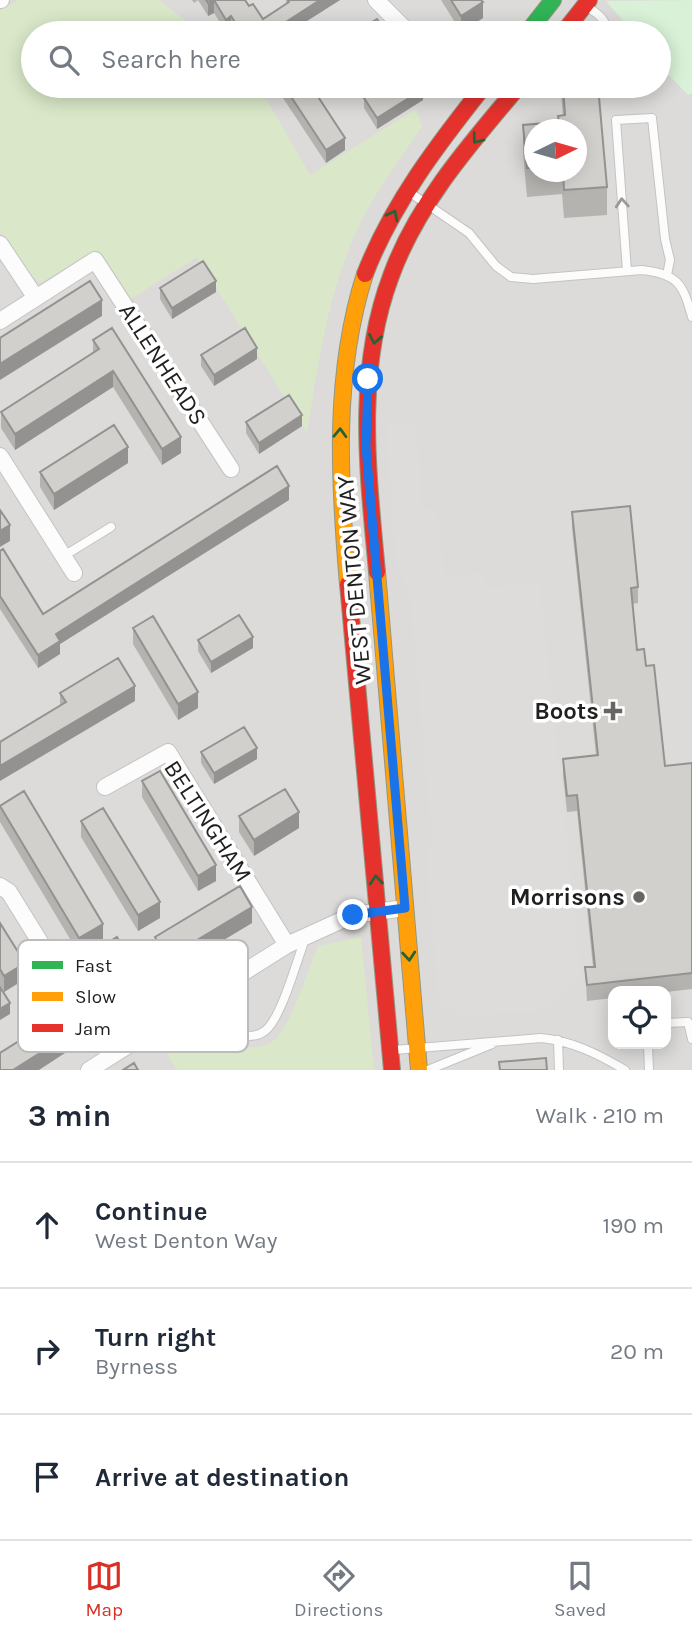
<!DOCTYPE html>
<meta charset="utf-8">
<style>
body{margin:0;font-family:Karla,sans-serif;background:#f2f2f3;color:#1f2937}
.controls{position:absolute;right:21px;bottom:21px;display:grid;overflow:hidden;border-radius:14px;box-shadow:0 4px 18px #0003}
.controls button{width:63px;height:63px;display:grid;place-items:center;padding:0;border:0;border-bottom:2px solid #e0e1e3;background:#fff;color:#1f2937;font:35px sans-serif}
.compass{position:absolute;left:524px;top:119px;width:63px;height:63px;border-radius:50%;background:#fff;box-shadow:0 4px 18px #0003;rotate:85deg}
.stop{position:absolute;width:21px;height:21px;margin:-16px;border:5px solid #1a73e8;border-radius:50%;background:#fff}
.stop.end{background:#1a73e8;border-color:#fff;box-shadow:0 2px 7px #0008}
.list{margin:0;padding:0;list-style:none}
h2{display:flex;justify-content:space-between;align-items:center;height:91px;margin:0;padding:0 28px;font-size:30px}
h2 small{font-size:23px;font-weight:400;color:#747a83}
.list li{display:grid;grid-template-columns:46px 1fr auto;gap:21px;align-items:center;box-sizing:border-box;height:126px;padding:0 28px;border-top:2px solid #e0e1e3}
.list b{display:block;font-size:26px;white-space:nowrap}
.list p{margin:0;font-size:23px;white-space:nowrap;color:#747a83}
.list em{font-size:23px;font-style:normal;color:#747a83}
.icon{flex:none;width:38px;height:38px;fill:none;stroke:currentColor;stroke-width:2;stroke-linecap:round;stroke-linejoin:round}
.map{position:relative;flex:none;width:692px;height:1070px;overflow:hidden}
.search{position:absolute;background:#fff;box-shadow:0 4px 18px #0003;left:21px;right:21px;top:21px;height:77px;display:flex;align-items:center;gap:18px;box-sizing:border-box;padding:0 24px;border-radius:38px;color:#747a83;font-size:26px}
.sheet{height:469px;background:#fff}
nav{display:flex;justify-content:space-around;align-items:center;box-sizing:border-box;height:98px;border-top:2px solid #e0e1e3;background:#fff;font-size:19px;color:#747a83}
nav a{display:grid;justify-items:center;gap:4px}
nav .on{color:#d93025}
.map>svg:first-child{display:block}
.residential{fill:#dcdbd9;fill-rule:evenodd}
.grass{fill:#dae8c9}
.park{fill:#d8f1d7}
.parking{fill:#dddcdb}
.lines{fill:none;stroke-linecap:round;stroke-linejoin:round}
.lane-casing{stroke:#c4c3c2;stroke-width:10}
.street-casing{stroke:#c4c3c2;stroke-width:18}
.fast-casing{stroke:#949681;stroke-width:18}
.slow-casing{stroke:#949681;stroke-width:18}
.jam-casing{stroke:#949681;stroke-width:18}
.lane{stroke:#fcfcfc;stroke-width:8}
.street{stroke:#fcfcfc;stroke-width:16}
.fast{stroke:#30b455;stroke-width:16}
.slow{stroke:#ff9f0a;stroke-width:16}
.jam{stroke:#e5322d;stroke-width:16}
.wall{fill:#b5b3b0;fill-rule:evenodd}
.shaded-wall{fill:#939290}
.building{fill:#d2d0cd;stroke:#939290;stroke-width:2}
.oneway{stroke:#276237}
.oneway2{stroke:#999}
.route{stroke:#1a73e8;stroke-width:9}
.poi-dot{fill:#676665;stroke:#fff;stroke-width:2.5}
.labels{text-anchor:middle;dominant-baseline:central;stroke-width:7;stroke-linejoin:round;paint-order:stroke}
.street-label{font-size:24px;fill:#1f1f1f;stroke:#fff}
.poi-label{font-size:24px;font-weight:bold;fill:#1f1f1f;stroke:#fff;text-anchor:end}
.key{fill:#fff;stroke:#bcbcbc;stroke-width:2}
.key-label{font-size:19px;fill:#1f1f1f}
</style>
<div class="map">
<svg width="692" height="1070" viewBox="0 0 692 1070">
<rect width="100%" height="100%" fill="#edebe8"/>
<path class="residential" d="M 0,0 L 692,0 L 692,1070 L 0,1070 ZM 33,33 L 659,33 L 659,86 L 33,86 ZM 534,130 L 576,130 L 576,172 L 534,172 ZM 613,991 L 666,991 L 666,1044 L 613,1044 Z"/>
<path class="grass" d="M 18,0 L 159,0 L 201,33 L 33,33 L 33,86 L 259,86 L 310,175 L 416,109 L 422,127 C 396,164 367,203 350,246 C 326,306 317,369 307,433 L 197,257 L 129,300 L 98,250 L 40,283 L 27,272 L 0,232 L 0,11 Z
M 361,937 L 374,1070 L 177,1070 L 157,1038 L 204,1014 C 209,1021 213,1031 220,1037 C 233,1050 267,1052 279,1035 C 295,1014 307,972 318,946 Z"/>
<path class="park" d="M 692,0 L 692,93 L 688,95 L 659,65 L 659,33 L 633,33 L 606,1 Z"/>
<path class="parking" d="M 416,422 L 423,510 L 437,508 L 444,575 L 483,573 L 485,588 L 540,584 L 581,977 L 539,1012 L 456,1015 L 439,1000 L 426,857 L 432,843 L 410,596 L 396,563 L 386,426 Z"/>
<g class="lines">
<g class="lane-casing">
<path id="lane" d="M 587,7 C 599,14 606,20 608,33
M 409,192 L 469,233 L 496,266 L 511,277 L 533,279 L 642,270 C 678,274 683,284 692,317
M 627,271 L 616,120 L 652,118 L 665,239 L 670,260 L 667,275
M 62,557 L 111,527
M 211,993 L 230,1033 C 242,1036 256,1039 266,1030 C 282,1016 297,960 305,939
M 666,1023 L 688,1022 L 692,1039
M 558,1040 L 559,1070
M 648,1044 L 649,1070
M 394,1050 L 541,1038 C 572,1041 598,1054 625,1070
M 428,1070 L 492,1044"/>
</g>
<g class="street-casing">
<path id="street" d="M 0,0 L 1,0
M 376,0 L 409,33
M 0,244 L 36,298
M 0,321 L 95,260 L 231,469
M 0,456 L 74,573
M 105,787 L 168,752 L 287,945
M 0,886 L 9,892 L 110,1055
M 89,1070 L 287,945 L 353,915 L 405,908"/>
</g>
<g class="fast-casing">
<path id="fast" d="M 527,33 L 553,0"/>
</g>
<g class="slow-casing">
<path id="slow" d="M 377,572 L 419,1070
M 348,584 C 339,480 333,374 365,274"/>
</g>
<g class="jam-casing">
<path id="jam" d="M 563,33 L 589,0
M 365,274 C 392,204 438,144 484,86
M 377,572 C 368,473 355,371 391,276 C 417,204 470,144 519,86
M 348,584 L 392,1070"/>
</g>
<use href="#lane" class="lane"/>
<use href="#street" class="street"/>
<use href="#fast" class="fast"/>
<use href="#slow" class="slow"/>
<use href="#jam" class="jam"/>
</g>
<path class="wall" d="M 192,0 L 245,0 L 249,6 L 263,19 L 286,4 L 286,0 L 340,0 L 288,33 L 234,33 L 231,29 L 226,32 L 214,13 L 208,16 L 198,0 L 194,3 Z
M 441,0 L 481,0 L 483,18 L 461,32 Z
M 275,86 L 311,86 L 345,150 L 326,163 Z
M 560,86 L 598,86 L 607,187 L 607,215 L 564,218 L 562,194 L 527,197 L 523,153 L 523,125 L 558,122 L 563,115 ZM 535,130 L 577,172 L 535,172 Z
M 364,98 L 423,100 L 377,129 L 364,108 Z
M 160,288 L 216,292 L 172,319 L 160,299 Z
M 93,340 L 181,453 L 162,465 L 113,387 L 15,450 L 1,428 L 1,412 L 93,353 Z
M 201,355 L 257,359 L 214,386 L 201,366 Z
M 246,422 L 302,426 L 259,454 L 246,433 Z
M 128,463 L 54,510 L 40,487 L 40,472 Z
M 289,500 L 60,644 L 60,654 L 38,668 L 0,609 L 0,551 L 43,614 Z
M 572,512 L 638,587 L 638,603 L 632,604 L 637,650 L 646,666 L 665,766 L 692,763 L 692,989 L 666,992 L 666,991 L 613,991 L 613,998 L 587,1001 L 585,967 L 593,967 L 577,811 L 567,812 L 563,775 L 563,759 L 596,755 L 572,528 Z
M 133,628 L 198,708 L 178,720 L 133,644 Z
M 198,640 L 253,648 L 211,673 L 198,651 Z
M 60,693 L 135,701 L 60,706 Z
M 201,752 L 257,759 L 214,784 L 201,763 Z
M 142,781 L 216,881 L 198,891 L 142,797 Z
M 0,806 L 103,940 L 79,954 L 0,822 Z
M 239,816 L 299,828 L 254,856 L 239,832 Z
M 81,821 L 160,918 L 138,931 L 81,837 Z
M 0,923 L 25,979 L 4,992 L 0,985 Z
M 252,923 L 167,974 L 155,953 L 155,937 Z
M 99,948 L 149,1001 L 131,1013 L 99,959 Z"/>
<path class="shaded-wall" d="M 214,0 L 214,13 L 208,16 L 208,3 Z
M 320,0 L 340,0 L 288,33 L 275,33 L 275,29 Z
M 483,2 L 483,18 L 461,32 L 461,16 Z
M 231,16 L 231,29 L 226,32 L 226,20 Z
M 245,27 L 245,33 L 240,33 L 240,30 Z
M 423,89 L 423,100 L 377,129 L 377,118 Z
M 345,138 L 345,150 L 326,163 L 326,150 Z
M 216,281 L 216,292 L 172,319 L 172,308 Z
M 102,300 L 102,316 L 0,380 L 0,364 Z
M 257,348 L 257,359 L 214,386 L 214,375 Z
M 113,371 L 113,387 L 15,450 L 15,434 Z
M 302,415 L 302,426 L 259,454 L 259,443 Z
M 181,437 L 181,453 L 162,465 L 162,449 Z
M 128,447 L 128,463 L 54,510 L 54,494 Z
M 289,486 L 289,500 L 60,644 L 60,654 L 38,668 L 38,655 L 56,634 Z
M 10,525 L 10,541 L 0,547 L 0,531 Z
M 253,637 L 253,648 L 211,673 L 211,662 Z
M 135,686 L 135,701 L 0,781 L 0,766 Z
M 198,692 L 198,708 L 178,720 L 178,704 Z
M 257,748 L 257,759 L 214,784 L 214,773 Z
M 299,812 L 299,828 L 254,856 L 254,840 Z
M 216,865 L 216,881 L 198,891 L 198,876 Z
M 160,902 L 160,918 L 138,931 L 138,915 Z
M 252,907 L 252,923 L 167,974 L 167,958 Z
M 103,924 L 103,940 L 79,954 L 79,938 Z
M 25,963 L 25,979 L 4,992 L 4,976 Z
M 149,991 L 149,1001 L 131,1013 L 131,1002 Z
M 10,1003 L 10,1014 L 0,1020 L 0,1009 Z
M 65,1037 L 65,1053 L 39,1070 L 13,1070 Z"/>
<path class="building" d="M 206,0 L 245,0 L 249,6 L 253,4 L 263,19 L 289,2 L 288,0 L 320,0 L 275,29 L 277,33 L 249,33 L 245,27 L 240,30 L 231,16 L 226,20 L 214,0 L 208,3 Z
M 451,0 L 481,0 L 483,2 L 461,16 Z
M 377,19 L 386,33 L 354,33 Z
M 284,86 L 311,86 L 345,138 L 326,150 Z
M 382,86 L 420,86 L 423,89 L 377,118 L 364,98 Z
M 563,86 L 598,86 L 607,187 L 564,190 L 563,172 L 577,172 L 577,130 L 535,130 L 535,168 L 527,168 L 523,125 L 559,122 L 558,116 L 565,115 Z
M 203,261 L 216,281 L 172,308 L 160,288 Z
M 90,281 L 102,300 L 0,364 L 0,338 Z
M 112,328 L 181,437 L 162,449 L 113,371 L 15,434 L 1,412 L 99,349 L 93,340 Z
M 245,328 L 257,348 L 214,375 L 201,355 Z
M 289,395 L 302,415 L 259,443 L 246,422 Z
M 114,425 L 128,447 L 54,494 L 40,472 Z
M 277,466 L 289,486 L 56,634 L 60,641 L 38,655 L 0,596 L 0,551 L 3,549 L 43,614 Z
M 630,506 L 638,587 L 631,588 L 637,650 L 644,649 L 646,666 L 654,665 L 665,766 L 692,763 L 692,973 L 587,985 L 585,967 L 595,967 L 577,795 L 567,796 L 563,759 L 598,755 L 572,512 Z
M 0,510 L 10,525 L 0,531 Z
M 239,615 L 253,637 L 211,662 L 198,640 Z
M 153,616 L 198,692 L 178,704 L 133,628 Z
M 118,658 L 135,686 L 0,766 L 0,742 L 66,702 L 60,693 Z
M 244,727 L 257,748 L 214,773 L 201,752 Z
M 160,771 L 216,865 L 198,876 L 142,781 Z
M 285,789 L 299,812 L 254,840 L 239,816 Z
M 24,791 L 103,924 L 79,938 L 0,806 Z
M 103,808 L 160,902 L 138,915 L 81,821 Z
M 240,886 L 252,907 L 167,958 L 155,937 Z
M 0,923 L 25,963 L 4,976 L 0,969 Z
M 117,937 L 149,991 L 131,1002 L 99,948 Z
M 0,987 L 10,1003 L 0,1009 Z
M 54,1019 L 65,1037 L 13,1070 L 0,1070 L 0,1053 Z
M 546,1058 L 547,1070 L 500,1070 L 499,1062 Z
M 134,1063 L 138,1070 L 123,1070 Z"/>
<defs><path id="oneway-chevron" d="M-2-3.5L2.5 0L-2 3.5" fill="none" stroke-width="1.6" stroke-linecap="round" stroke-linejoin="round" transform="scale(1.75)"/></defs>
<g class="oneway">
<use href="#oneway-chevron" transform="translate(477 139) rotate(127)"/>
<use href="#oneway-chevron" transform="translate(393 215) rotate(-63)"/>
<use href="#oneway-chevron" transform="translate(375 339) rotate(100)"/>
<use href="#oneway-chevron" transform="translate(340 433) rotate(-88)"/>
<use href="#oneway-chevron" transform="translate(376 880) rotate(-95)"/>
<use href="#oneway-chevron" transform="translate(409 956) rotate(85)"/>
</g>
<use class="oneway2" href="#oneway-chevron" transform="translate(622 203) rotate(-94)"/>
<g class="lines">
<path class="route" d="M 353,915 L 405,908 L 366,447 L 368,379"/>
</g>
<g class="poi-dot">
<path d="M609.5 700.5h7v7h7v7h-7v7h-7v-7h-7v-7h7z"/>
<circle cx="639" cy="897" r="7"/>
</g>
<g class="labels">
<g class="street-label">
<text transform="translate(163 364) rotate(57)">ALLENHEADS</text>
<text transform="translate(354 580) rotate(-95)">WEST DENTON WAY</text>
<text transform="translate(208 821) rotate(57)">BELTINGHAM</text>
</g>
<g class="poi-label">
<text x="599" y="711">Boots</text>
<text x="625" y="897">Morrisons</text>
</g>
</g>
<rect x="18" y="940" width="230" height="112" rx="10" class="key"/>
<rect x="32" y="961" width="31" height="8" fill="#30b455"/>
<rect x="32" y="992" width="31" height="9" fill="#ff9f0a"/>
<rect x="32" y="1024" width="31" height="8" fill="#e5322d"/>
<g class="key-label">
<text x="75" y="972">Fast</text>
<text x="75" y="1003">Slow</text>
<text x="75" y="1035">Jam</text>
</g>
</svg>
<div class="controls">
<button><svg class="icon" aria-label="locate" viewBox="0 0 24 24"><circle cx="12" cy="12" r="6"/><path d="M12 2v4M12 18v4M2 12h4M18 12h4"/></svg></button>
</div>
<svg class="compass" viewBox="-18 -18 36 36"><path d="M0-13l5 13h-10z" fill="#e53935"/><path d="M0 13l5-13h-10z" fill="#747a83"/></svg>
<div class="stop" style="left:368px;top:379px"></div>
<div class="stop end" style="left:353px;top:915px"></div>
<div class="search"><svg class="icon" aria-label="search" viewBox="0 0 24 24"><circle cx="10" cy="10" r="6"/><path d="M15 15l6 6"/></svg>Search here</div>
</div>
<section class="sheet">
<h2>3 min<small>Walk · 210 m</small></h2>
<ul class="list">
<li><svg class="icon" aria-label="ahead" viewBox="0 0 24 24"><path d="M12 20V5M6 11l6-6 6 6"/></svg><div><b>Continue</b><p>West Denton Way</p></div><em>190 m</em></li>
<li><svg class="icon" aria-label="right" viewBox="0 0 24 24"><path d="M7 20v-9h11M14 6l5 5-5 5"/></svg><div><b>Turn right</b><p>Byrness</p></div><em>20 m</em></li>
<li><svg class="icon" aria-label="arrive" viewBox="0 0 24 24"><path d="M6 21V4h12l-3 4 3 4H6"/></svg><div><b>Arrive at destination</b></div></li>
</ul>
</section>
<nav>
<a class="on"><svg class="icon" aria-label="map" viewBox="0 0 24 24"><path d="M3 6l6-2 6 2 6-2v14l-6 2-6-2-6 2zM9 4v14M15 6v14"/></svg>Map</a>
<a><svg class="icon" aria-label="directions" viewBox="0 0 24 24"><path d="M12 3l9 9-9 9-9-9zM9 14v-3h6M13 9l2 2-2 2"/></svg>Directions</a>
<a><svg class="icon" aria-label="saved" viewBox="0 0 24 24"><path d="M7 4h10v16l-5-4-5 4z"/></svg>Saved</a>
</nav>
